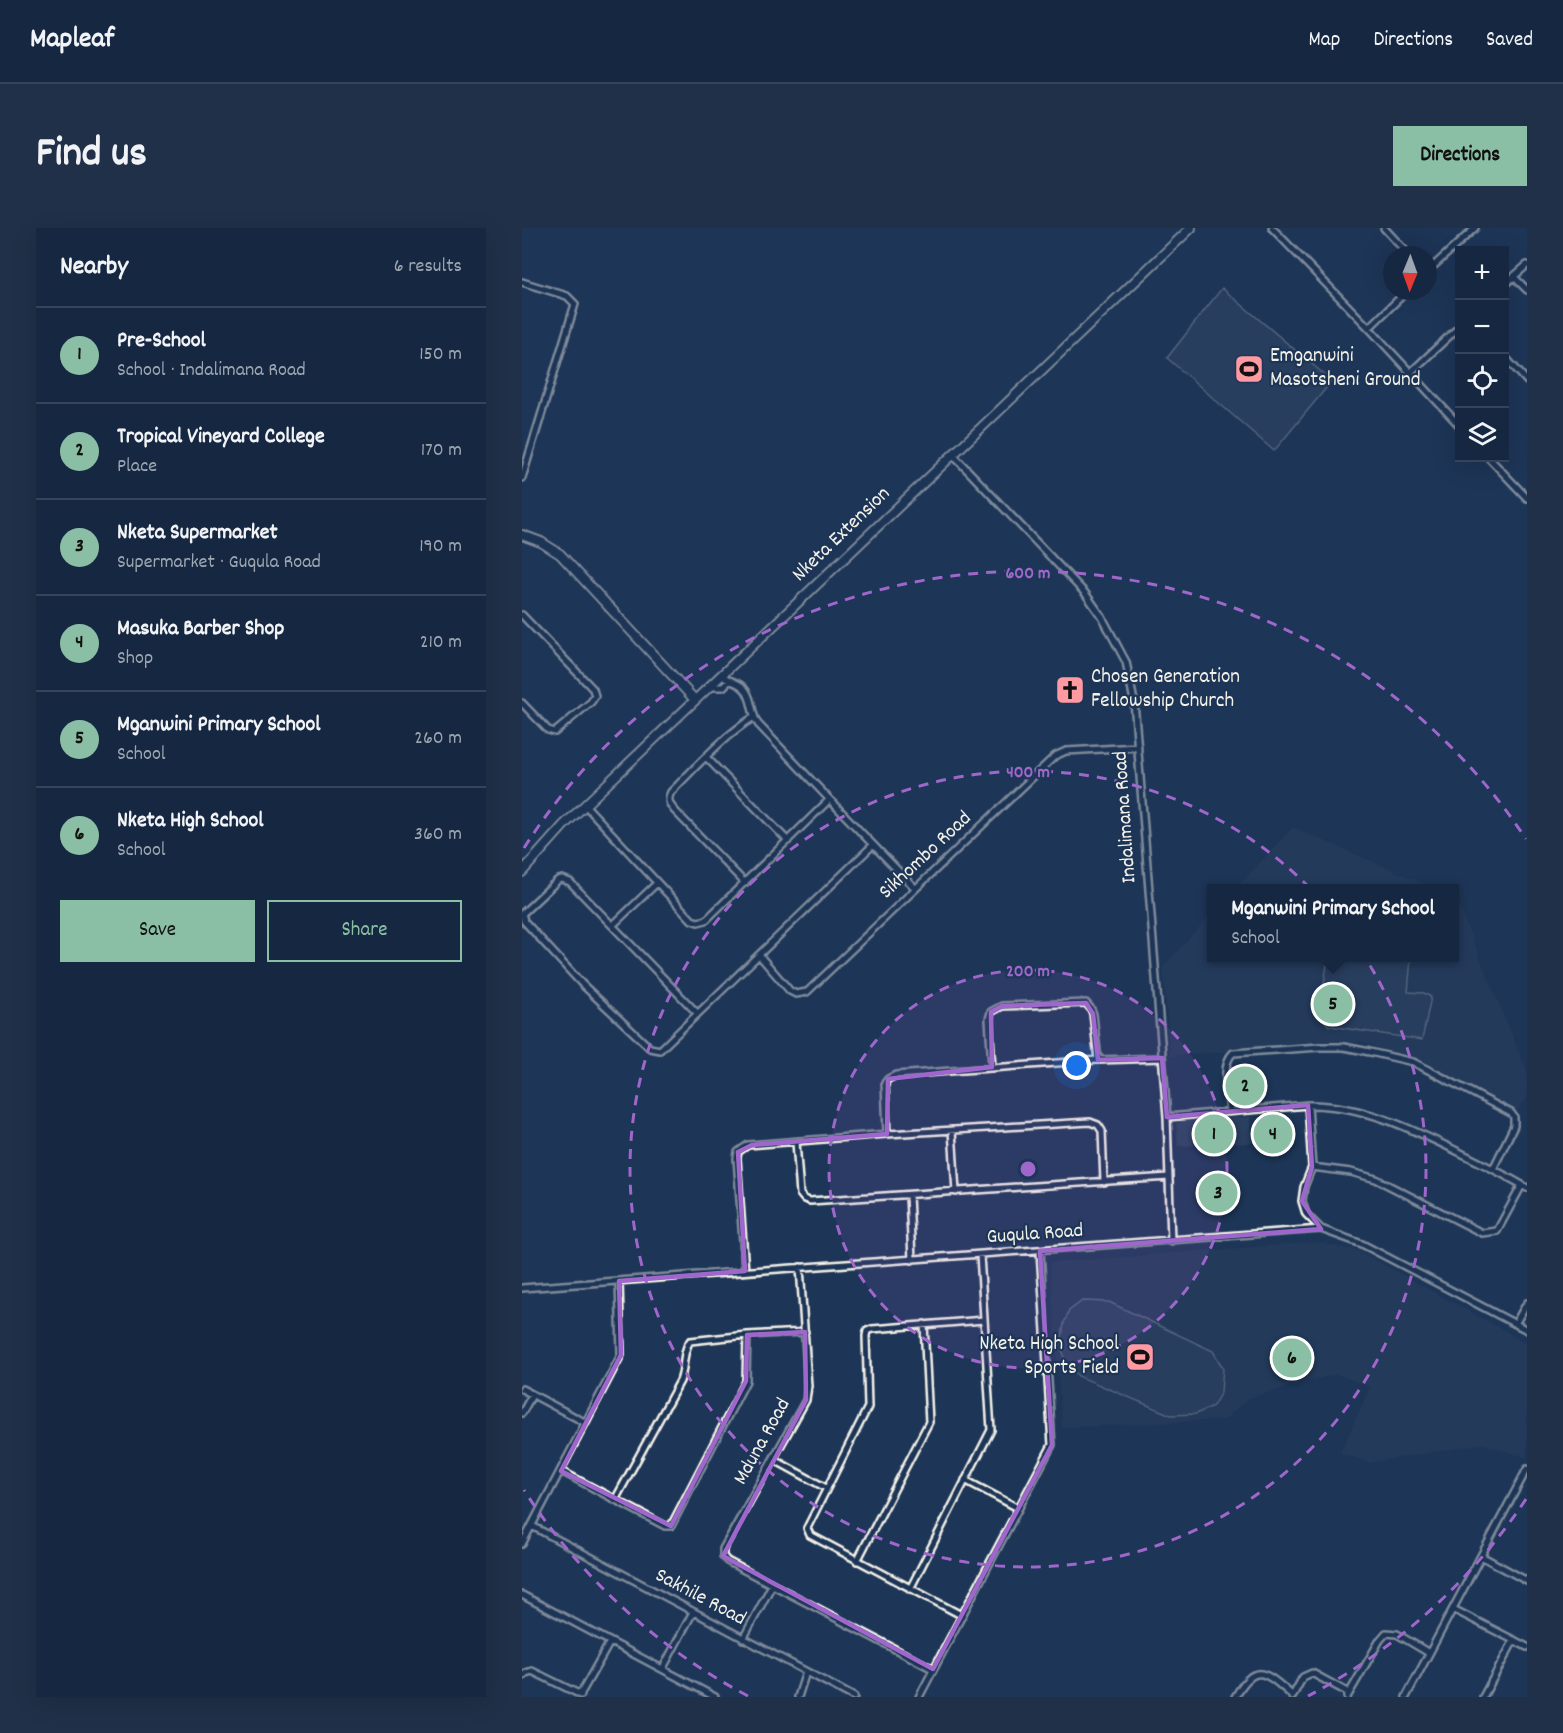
<!DOCTYPE html>
<meta charset="utf-8">
<style>
body{margin:0;font-family:Dekko,sans-serif;background:#1f3048;color:#f1f3f6}
.controls{position:absolute;right:18px;top:18px;display:grid;overflow:hidden;border-radius:0px;box-shadow:0 6px 24px #0002}
.controls button{width:54px;height:54px;display:grid;place-items:center;padding:0;border:0;border-bottom:2px solid #35445a;background:#162841;color:#f1f3f6;font:30px sans-serif}
.compass{position:absolute;left:861px;top:18px;width:54px;height:54px;border-radius:50%;background:#162841;box-shadow:0 6px 24px #0002;rotate:181deg}
.you{position:absolute;left:555px;top:838px;width:21px;height:21px;margin:-15px;border:4px solid #fff;border-radius:50%;background:#1a73e8;box-shadow:0 0 0 9px #1a73e833}
.badge{display:grid;place-items:center;width:39px;height:39px;border-radius:50%;background:#8abfa5;color:#111;font-size:20px;font-weight:700}
.pin{position:absolute;translate:-50% -50%;border:3px solid #fff;box-shadow:0 2px 6px #0006}
.popup{position:absolute;left:685px;top:656px;width:252px;height:78px;box-sizing:border-box;display:grid;place-content:center;border-radius:0px;background:#162841;filter:drop-shadow(0 2px 4px #0005);font-size:20px;white-space:nowrap;color:#9ea6b1}
.popup b{font-size:22px;color:#f1f3f6}
.popup::after{content:'';position:absolute;left:50%;top:100%;margin-left:-12px;border:12px solid transparent;border-top-color:#162841}
.list{margin:0;padding:0;list-style:none}
h2{display:flex;justify-content:space-between;align-items:center;height:78px;margin:0;padding:0 24px;font-size:26px}
h2 small{font-size:20px;font-weight:400;color:#9ea6b1}
.list li{display:grid;grid-template-columns:39px 1fr auto;gap:18px;align-items:center;box-sizing:border-box;height:96px;padding:0 24px;border-top:2px solid #35445a}
.list b{display:block;font-size:22px;white-space:nowrap}
.list p{margin:0;font-size:20px;white-space:nowrap;color:#9ea6b1}
.list em{font-size:20px;font-style:normal;color:#9ea6b1}
.actions{display:flex;gap:12px;padding:18px 24px}
.actions a{flex:1;padding:14px 0;border:2px solid #8abfa5;border-radius:0px;text-align:center;font-size:21px;color:#8abfa5}
.actions .main{background:#8abfa5;color:#111}
.icon{flex:none;width:33px;height:33px;fill:none;stroke:currentColor;stroke-width:2;stroke-linecap:round;stroke-linejoin:round}
.map{position:relative;flex:none;width:1005px;height:1469px;overflow:hidden;border-radius:0px}
header{display:flex;align-items:center;gap:36px;box-sizing:border-box;height:84px;padding:0 30px;background:#162841;border-bottom:2px solid #35445a}
header strong{font-size:28px}
nav{display:flex;gap:33px;margin-inline-start:auto;font-size:21px}
.intro{display:flex;align-items:center;justify-content:space-between;box-sizing:border-box;height:144px;padding:0 36px}
h1{margin:0;font-size:42px}
.button{padding:15px 27px;border-radius:0px;background:#8abfa5;color:#111;font-size:21px;font-weight:700}
main{display:flex;gap:36px;padding:0 36px}
aside{flex:1;background:#162841;border-radius:0px;box-shadow:0 6px 24px #0002}
.map>svg:first-child{display:block}
.built{fill:#2a4060}
.pitch{fill:#354a67;stroke:#949ea8;stroke-width:1.5}
.lines{fill:none;stroke-linecap:round;stroke-linejoin:round}
.street-casing{stroke:#f4f1e8;stroke-width:10}
.secondary-casing{stroke:#f4f1e8;stroke-width:12}
.street{stroke:#1d3557;stroke-width:5}
.secondary{stroke:#1d3557;stroke-width:8}
.marked{fill:none;stroke:#9f67cb;stroke-width:4.5;stroke-linejoin:round}
.ring{fill:none;stroke:#9f67cb;stroke-width:3;stroke-dasharray:10 8}
.labels{text-anchor:middle;dominant-baseline:central;stroke-width:4.5;stroke-linejoin:round;paint-order:stroke}
.poi-label{font-size:21px;fill:#f4f1e8;stroke:#1d3557;text-anchor:start}
.street-label{font-size:21px;fill:#f4f1e8;stroke:#1d3557}
.centre{fill:#9f67cb;stroke:#1d3557;stroke-width:3}
.ring-label{font-size:18px;text-anchor:middle;font-weight:bold;fill:#9f67cb;stroke:#1d3557;stroke-width:4.5;stroke-linejoin:round;paint-order:stroke}
</style>
<header>
<strong>Mapleaf</strong>
<nav><a>Map</a><a>Directions</a><a>Saved</a></nav>
</header>
<div class="intro"><h1>Find us</h1><a class="button">Directions</a></div>
<main>
<aside>
<h2>Nearby<small>6 results</small></h2>
<ul class="list">
<li><span class="badge">1</span><div><b>Pre-School</b><p>School · Indalimana Road</p></div><em>150 m</em></li>
<li><span class="badge">2</span><div><b>Tropical Vineyard College</b><p>Place</p></div><em>170 m</em></li>
<li><span class="badge">3</span><div><b>Nketa Supermarket</b><p>Supermarket · Guqula Road</p></div><em>190 m</em></li>
<li><span class="badge">4</span><div><b>Masuka Barber Shop</b><p>Shop</p></div><em>210 m</em></li>
<li><span class="badge">5</span><div><b>Mganwini Primary School</b><p>School</p></div><em>260 m</em></li>
<li><span class="badge">6</span><div><b>Nketa High School</b><p>School</p></div><em>360 m</em></li>
</ul>
<div class="actions"><a class="main">Save</a><a>Share</a></div>
</aside>
<div class="map">
<svg width="1005" height="1469" viewBox="0 0 1005 1469">
<rect width="100%" height="100%" fill="#1d3557"/>
<filter id="ink" filterUnits="userSpaceOnUse"><feTurbulence type="fractalNoise" baseFrequency=".0167" numOctaves="2"/><feDisplacementMap in="SourceGraphic" scale="12" xChannelSelector="R" yChannelSelector="G"/><feConvolveMatrix kernelMatrix="1 2 1 2 8 2 1 2 1" color-interpolation-filters="sRGB"/></filter>
<g filter="url(#ink)">
<path class="built" d="M 771,599 L 912,660 L 714,660 Z
M 933,669 L 1005,843 L 1005,870 L 994,885 L 891,832 L 839,814 L 648,828 L 641,739 L 689,686 L 690,730 L 932,730 Z
M 729,889 L 730,915 L 656,918 L 654,896 L 659,892 Z
M 794,1014 L 837,1023 L 1005,1115 L 1005,1230 L 961,1216 L 847,1235 L 818,1225 L 848,1159 L 814,1146 L 727,1170 L 702,1192 L 540,1200 L 528,1035 Z"/>
<path class="pitch" d="M 700,60 L 810,153 L 752,223 L 645,130 Z
M 806,730 L 889,730 L 886,764 L 902,765 L 909,769 L 900,812 L 807,798 L 797,787 Z
M 560,1073 L 587,1074 L 691,1123 L 701,1140 L 699,1164 L 691,1178 L 674,1186 L 649,1187 L 556,1148 L 544,1134 L 539,1118 L 542,1095 L 547,1083 Z"/>
<g class="lines">
<g class="street-casing">
<path id="street" d="M 750,0 L 847,100 L 938,198
M 862,0 L 887,27
M 906,43 L 953,0
M 992,49 L 1005,62
M 0,54 L 45,68 L 53,76 L 0,250
M 982,57 L 1005,37
M 847,100 L 885,63
M 982,128 L 1005,153
M 888,145 L 938,98
M 431,227 L 563,365 L 580,389 L 604,434 L 612,473 L 645,889 L 649,1013
M 967,230 L 1005,270
M 0,387 L 71,461 L 73,468 L 69,474 L 33,504 L 26,502 L 0,475
M 200,447 C 207,455 218,453 224,463 C 231,473 229,486 236,496 C 288,551 340,606 393,660
M 187,459 L 201,459 L 207,453
M 184,529 L 266,613
M 63,577 L 170,692 L 176,694 L 184,692 L 307,572
M 223,655 L 152,582 C 147,576 145,571 149,564 C 175,538 200,509 232,489
M 0,685 L 2,693 L 60,756 L 128,820 L 138,822 L 351,617
M 1,685 L 36,652 L 40,651 L 48,654 L 175,785
M 91,697 L 134,656
M 237,727 L 268,763 L 274,766 L 285,764 L 533,528 L 544,523 L 616,519
M 470,839 L 467,791 L 469,784 L 480,778 L 564,775 L 569,781 L 571,786 L 576,832
M 786,877 L 790,939 L 782,959 L 780,973 L 784,986 L 799,1001
M 708,883 C 706,867 698,837 711,825 L 798,819 L 822,819 L 848,824 L 891,834 L 989,885 L 992,889 L 992,898 L 971,941
M 645,889 L 786,877 C 840,876 892,902 939,925 C 961,936 984,947 1005,960
M 430,902 L 434,964
M 365,906 L 363,855 L 366,851 L 374,847 L 576,832 L 640,830
M 274,914 L 278,966 L 282,971 L 288,973 L 647,949
M 790,939 L 829,944 L 854,951 L 960,1005 L 975,1003 L 1000,957
M 387,967 L 390,1032
M 278,1039 L 286,1158 L 284,1172 L 201,1321 L 201,1328 L 205,1333 L 411,1441
M 223,1043 L 215,930 L 216,924 L 226,917 L 365,906 L 568,894 L 576,897 L 580,903 L 582,954
M 0,1060 L 799,1001 L 840,1016 L 1005,1102
M 993,1096 L 1005,1075
M 0,1161 L 64,1195
M 0,1185 L 10,1167
M 251,1231 L 304,1260
M 39,1243 L 143,1298 L 149,1298 L 224,1153 L 225,1107
M 443,1252 L 496,1280
M 93,1272 L 158,1153 C 163,1141 160,1124 168,1113 L 225,1107 L 283,1104
M 10,1298 L 332,1469
M 0,1316 L 99,1127 L 97,1053
M 959,1328 L 1005,1353
M 335,1333 L 407,1194 L 402,1096
M 388,1361 L 469,1202 L 458,1027
M 0,1367 L 193,1469
M 931,1381 L 1005,1419
M 439,1387 L 288,1307 L 285,1300 L 346,1179 L 344,1108 L 345,1103 L 350,1101 L 462,1092
M 221,1411 L 250,1357
M 141,1440 L 171,1384
M 0,1449 L 4,1445 L 10,1443 L 59,1467
M 58,1467 L 88,1414
M 276,1469 L 284,1444
M 397,1469 L 530,1217 L 518,1023
M 713,1469 C 734,1432 744,1445 771,1468
M 770,1469 L 781,1449 L 790,1445 L 827,1465
M 825,1469 L 858,1412 L 864,1405 L 875,1406 L 907,1425
M 884,1469 L 1005,1241
M 961,1469 L 992,1412"/>
</g>
<g class="secondary-casing">
<path id="secondary" d="M 0,307 L 19,314 L 38,326 L 173,472
M 0,644 L 42,597 L 669,0"/>
</g>
<use href="#street" class="street"/>
<use href="#secondary" class="secondary"/>
</g>
</g>
<path d="M0 0H1005V1469H0ZM 564,775 L 571,786 L 576,832 L 640,830 L 645,889 L 786,877 L 790,939 L 780,973 L 799,1001 L 518,1023 L 530,1217 L 411,1441 L 201,1328 L 284,1172 L 283,1104 L 225,1107 L 224,1153 L 149,1298 L 39,1243 L 99,1127 L 97,1053 L 223,1043 L 216,924 L 230,917 L 365,906 L 366,851 L 470,839 L 469,784 L 480,778 Z" fill="#1d3557" fill-opacity=".55" fill-rule="evenodd"/>
<path class="marked" d="M 564,775 L 571,786 L 576,832 L 640,830 L 645,889 L 786,877 L 790,939 L 780,973 L 799,1001 L 518,1023 L 530,1217 L 411,1441 L 201,1328 L 284,1172 L 283,1104 L 225,1107 L 224,1153 L 149,1298 L 39,1243 L 99,1127 L 97,1053 L 223,1043 L 216,924 L 230,917 L 365,906 L 366,851 L 470,839 L 469,784 L 480,778 Z"/>
<circle cx="506" cy="941" r="199" fill="#9f67cb" fill-opacity=".12"/>
<g class="ring">
<circle cx="506" cy="941" r="199"/>
<circle cx="506" cy="941" r="398"/>
<path d="M1004 1271A597 597 0 0 1 786 1468M226 1468A597 597 0 0 1 2 1262M2 620A597 597 0 0 1 1004 611"/>
</g>
<defs>
<g id="stadium-square" transform="scale(1.5)"><rect x="-9" y="-9" width="18" height="18" rx="4" fill="#ff9aa2" stroke="#1d3557"/><path d="M0-5a6.5 5 0 1 0 0 10a6.5 5 0 1 0 0-10ZM-3.5-1.8h7v3.6h-7Z" fill="#111"/></g>
<g id="church-square" transform="scale(1.5)"><rect x="-9" y="-9" width="18" height="18" rx="4" fill="#ff9aa2" stroke="#1d3557"/><path d="M-1.2-6h2.4v3.5h3.3v2.4h-3.3V6h-2.4V-.1h-3.3v-2.4h3.3Z" fill="#111"/></g>
</defs>
<g fill-rule="evenodd">
<use href="#stadium-square" x="727" y="141"/>
<use href="#church-square" x="548" y="462"/>
<use href="#stadium-square" x="618" y="1129"/>
</g>
<g class="labels">
<g class="poi-label">
<text x="748" y="129">Emganwini<tspan x="748" dy="24">Masotsheni Ground</tspan></text>
<text x="569" y="450">Chosen Generation<tspan x="569" dy="24">Fellowship Church</tspan></text>
<text x="597" y="1117" text-anchor="end">Nketa High School<tspan x="597" dy="24">Sports Field</tspan></text>
</g>
<g class="street-label">
<text transform="translate(320 307) rotate(-44)">Nketa Extension</text>
<text transform="translate(604 589) rotate(-94)">Indalimana Road</text>
<text transform="translate(404 628) rotate(-43)">Sikhombo Road</text>
<text transform="translate(513 1007) rotate(-4)">Guqula Road</text>
<text transform="translate(241 1214) rotate(-61)">Mduna Road</text>
<text transform="translate(178 1370) rotate(28)">Sakhile Road</text>
</g>
</g>
<circle cx="506" cy="941" r="9" class="centre"/>
<g class="ring-label">
<text x="506" y="350">600 m</text>
<text x="506" y="549">400 m</text>
<text x="506" y="748">200 m</text>
</g>
</svg>
<div class="controls">
<button>+</button>
<button>−</button>
<button><svg class="icon" aria-label="locate" viewBox="0 0 24 24"><circle cx="12" cy="12" r="6"/><path d="M12 2v4M12 18v4M2 12h4M18 12h4"/></svg></button>
<button><svg class="icon" aria-label="layers" viewBox="0 0 24 24"><path d="M12 4l9 5-9 5-9-5zM3 14l9 5 9-5"/></svg></button>
</div>
<svg class="compass" viewBox="-18 -18 36 36"><path d="M0-13l5 13h-10z" fill="#e53935"/><path d="M0 13l5-13h-10z" fill="#9ea6b1"/></svg>
<div class="you"></div>
<div class="pin badge" style="left:692px;top:906px">1</div>
<div class="pin badge" style="left:723px;top:858px">2</div>
<div class="pin badge" style="left:696px;top:965px">3</div>
<div class="pin badge" style="left:751px;top:906px">4</div>
<div class="pin badge" style="left:811px;top:776px">5</div>
<div class="popup"><b>Mganwini Primary School</b>School</div>
<div class="pin badge" style="left:770px;top:1130px">6</div>
</div>
</main>
